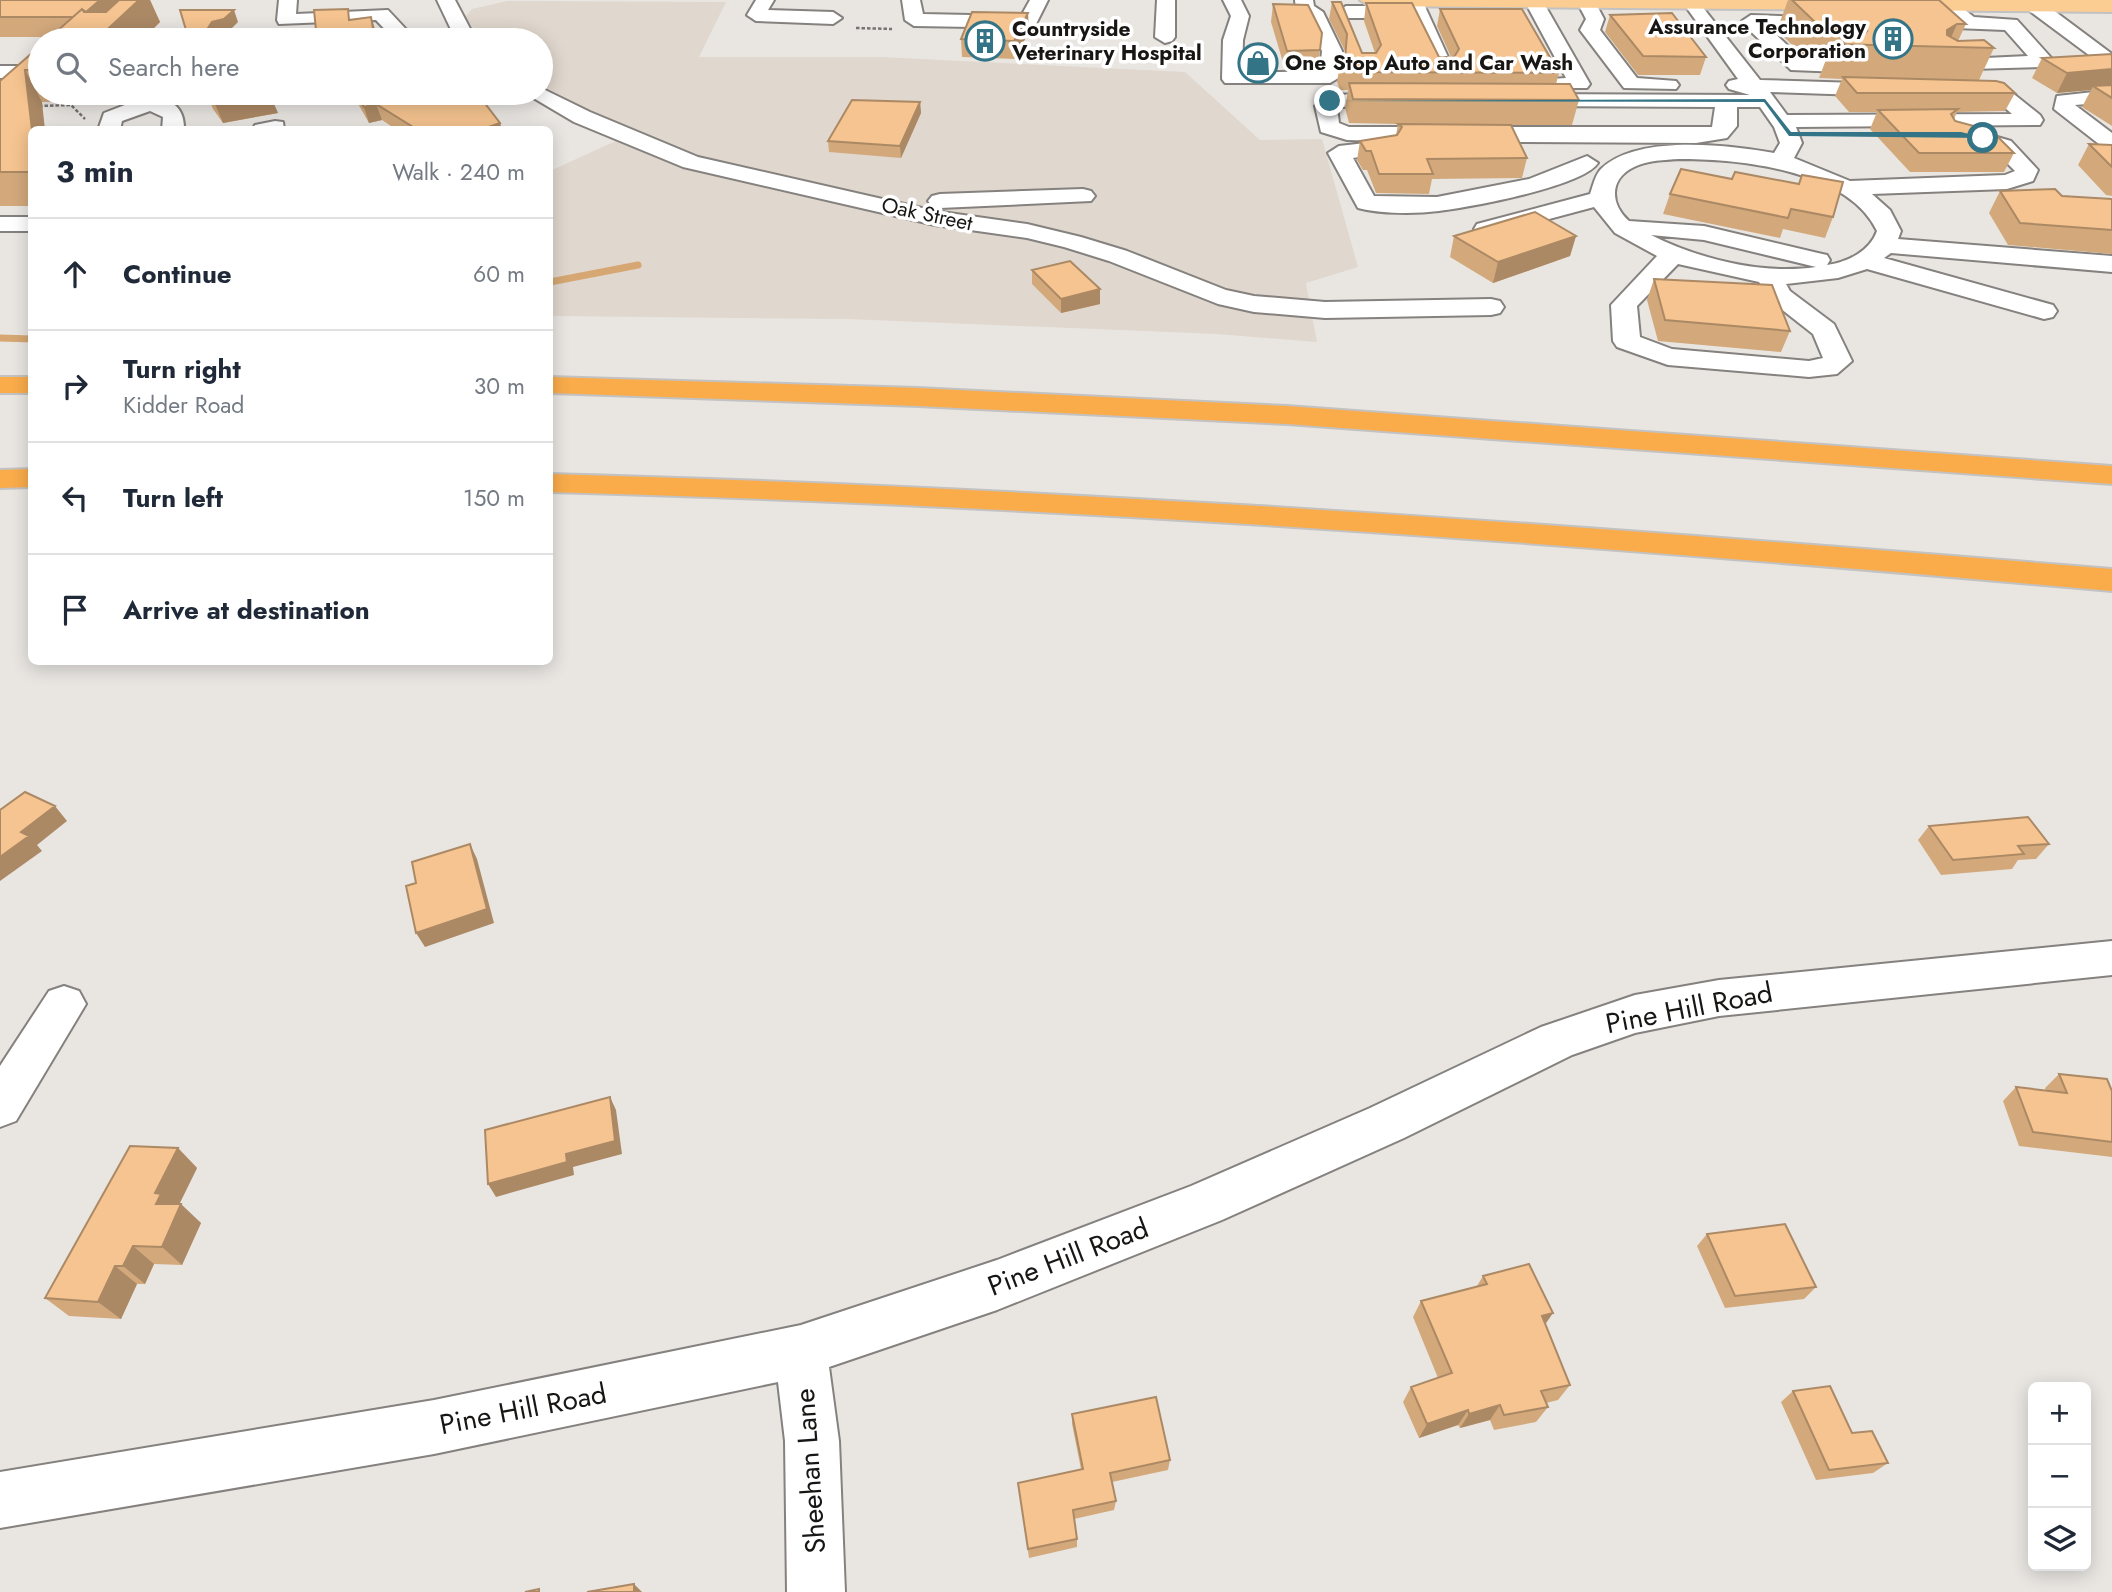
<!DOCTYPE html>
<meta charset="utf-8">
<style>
body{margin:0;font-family:Jost,sans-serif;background:#f2f2f3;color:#1f2937}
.controls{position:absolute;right:21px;bottom:21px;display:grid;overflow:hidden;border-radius:10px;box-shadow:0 4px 18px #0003}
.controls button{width:63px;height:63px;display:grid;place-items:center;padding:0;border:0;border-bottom:2px solid #e0e1e3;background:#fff;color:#1f2937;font:35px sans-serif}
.stop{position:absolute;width:21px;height:21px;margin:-16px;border:5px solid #337587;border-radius:50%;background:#fff}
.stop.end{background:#337587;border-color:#fff;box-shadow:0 2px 7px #0008}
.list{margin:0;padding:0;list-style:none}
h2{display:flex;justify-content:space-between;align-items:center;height:91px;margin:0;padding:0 28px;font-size:30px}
h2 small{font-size:23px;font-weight:400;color:#747a83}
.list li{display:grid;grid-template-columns:46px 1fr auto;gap:21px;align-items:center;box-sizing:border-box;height:112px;padding:0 28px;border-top:2px solid #e0e1e3}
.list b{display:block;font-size:26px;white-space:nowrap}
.list p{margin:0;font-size:23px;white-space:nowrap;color:#747a83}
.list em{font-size:23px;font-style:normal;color:#747a83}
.icon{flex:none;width:38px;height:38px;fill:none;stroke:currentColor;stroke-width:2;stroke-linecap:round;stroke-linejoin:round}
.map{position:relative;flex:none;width:2112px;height:1592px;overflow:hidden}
.search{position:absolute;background:#fff;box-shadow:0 4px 18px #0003;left:28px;top:28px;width:525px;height:77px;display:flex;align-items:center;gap:18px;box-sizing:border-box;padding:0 24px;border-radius:38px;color:#747a83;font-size:26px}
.panel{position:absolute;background:#fff;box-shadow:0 4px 18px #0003;left:28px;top:126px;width:525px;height:539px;border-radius:10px}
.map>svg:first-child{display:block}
.built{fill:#e0d7ce}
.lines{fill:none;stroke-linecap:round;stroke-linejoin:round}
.stream{stroke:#d6a773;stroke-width:7}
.minor-casing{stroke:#84817e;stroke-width:4}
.major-casing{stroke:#c3c2c2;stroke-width:4}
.highway-casing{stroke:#c3c2c2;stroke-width:4}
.path{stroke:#767472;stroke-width:2.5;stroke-dasharray:3.5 2;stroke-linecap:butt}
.minor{fill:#fff;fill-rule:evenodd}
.major{fill:#fccd93;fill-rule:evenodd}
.highway{fill:#faac4b;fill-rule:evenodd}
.wall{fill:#d3a97c}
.shaded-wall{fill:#ac8965}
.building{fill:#f5c490;stroke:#ac8965;stroke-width:2}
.route{fill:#337587}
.labels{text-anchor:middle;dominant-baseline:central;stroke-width:7;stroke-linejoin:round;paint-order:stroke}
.far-poi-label{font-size:21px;font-weight:bold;fill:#171615;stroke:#fff;text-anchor:start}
.far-street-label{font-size:21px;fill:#171615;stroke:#fff}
.near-street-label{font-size:28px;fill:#171615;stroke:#fff}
</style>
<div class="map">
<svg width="2112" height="1592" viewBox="0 0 2112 1592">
<rect width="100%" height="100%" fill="#e9e6e2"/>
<path class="built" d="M 507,1 L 726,2 L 699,57 L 881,57 L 1185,72 L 1260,140 L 1322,139 L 1358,267 L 1306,283 L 1317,342 L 1217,334 L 847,319 L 550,316 L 550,171 L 633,133 L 541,85 L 541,40 L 482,40 L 465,17 L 472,9 Z"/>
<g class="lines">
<path class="stream" d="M 550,282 L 638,265
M 0,338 L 32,339"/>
<g class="minor-casing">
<path id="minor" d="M 279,0 L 297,0 L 296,14 L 388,10 L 416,40 L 395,40 L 376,20 L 279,24 L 277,20 Z
M 437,0 L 455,0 L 476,40 L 456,40 Z
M 756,0 L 774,0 L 768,10 L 833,12 L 842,18 L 833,24 L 756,21 L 747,15 Z
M 902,0 L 920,0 L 923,14 L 1021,16 L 1030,0 L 1048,0 L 1035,26 L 1028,28 L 914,26 L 905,20 Z
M 1157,0 L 1175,0 L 1175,37 L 1172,41 L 1165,43 L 1155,37 Z
M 1223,0 L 1241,0 L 1249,16 L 1243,40 L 1242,73 L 1320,71 L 1322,51 L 1306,16 L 1296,10 L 1295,0 L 1313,0 L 1314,6 L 1323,12 L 1342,51 L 1340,77 L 1330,83 L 1225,83 L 1222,79 L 1223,40 L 1231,16 Z
M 1404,0 L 1422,0 L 1453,68 L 1450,72 L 1436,72 L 1411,18 L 1346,18 L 1337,12 L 1346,6 L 1407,6 Z
M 1524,0 L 1542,0 L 1590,84 L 1587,88 L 1534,88 L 1531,84 L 1534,80 L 1566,78 Z
M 1576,0 L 1594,0 L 1604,19 L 1600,30 L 1637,78 L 1676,81 L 1679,85 L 1676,89 L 1624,88 L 1580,30 L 1586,19 Z
M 1681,0 L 1697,0 L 1760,80 L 1889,84 L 1899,90 L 1889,96 L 1770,92 L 1787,115 L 2012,114 L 1997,101 L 1960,97 L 1950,91 L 1960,85 L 2010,91 L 2040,115 L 2043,120 L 2040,125 L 1796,127 L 1802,143 L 1794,158 L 1850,181 L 2005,175 L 2015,171 L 1995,151 L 1958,140 L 1955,135 L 1966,128 L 2011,141 L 2038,170 L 2033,181 L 2007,189 L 1872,194 L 1890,210 L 1901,231 L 1898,239 L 2112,256 L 2112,272 L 1891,253 L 1884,258 L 2053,305 L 2057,311 L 2053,317 L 2044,319 L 1867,269 L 1838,278 L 1786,284 L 1790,291 L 1834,324 L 1852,361 L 1837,374 L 1809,377 L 1668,365 L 1617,347 L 1613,341 L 1611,305 L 1657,256 L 1615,233 L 1594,207 L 1486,236 L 1477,234 L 1474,229 L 1477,224 L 1590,194 C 1593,186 1595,175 1601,169 C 1637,134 1728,145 1774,153 L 1780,143 L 1774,127 L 1760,107 L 1737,107 L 1737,126 L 1727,138 L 1696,143 L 1386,141 L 1396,147 L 1393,152 L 1353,158 L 1374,196 L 1437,197 L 1529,179 L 1587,156 L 1598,163 C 1582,187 1470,207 1439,211 C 1415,214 1381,214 1358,208 L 1328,153 L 1339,146 L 1383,141 L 1347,140 L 1321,132 L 1315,106 L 1323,97 L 1330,95 L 1399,93 L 1409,99 L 1399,105 L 1337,107 L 1339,123 L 1349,127 L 1712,127 L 1715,107 L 1526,106 L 1516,100 L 1526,94 L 1750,95 L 1729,89 L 1726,85 L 1729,81 L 1738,79 ZM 1679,159 C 1738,159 1848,169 1877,231 C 1870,251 1848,262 1827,265 L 1830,260 L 1827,255 L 1818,253 L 1704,226 L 1629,221 C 1610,204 1609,179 1634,167 C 1648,160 1665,160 1679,159 ZM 1651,235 L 1704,240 L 1816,267 C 1762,275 1699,259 1651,235 ZM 1678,264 L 1759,282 L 1771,301 L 1813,334 L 1823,358 L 1809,361 L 1672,349 L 1640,337 L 1637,306 Z
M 1939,0 L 1952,0 L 1974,17 L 2017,20 L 2054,61 L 2044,67 L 1936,70 L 1933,66 L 1936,62 L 1943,60 L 2028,56 L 2005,30 L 1906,26 L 1903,22 L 1913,16 L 1950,17 L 1936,4 Z
M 2027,1 L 2041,1 L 2112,54 L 2112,69 L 2105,67 L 2027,9 L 2025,5 Z
M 1751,15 L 1839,18 L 1842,22 L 1832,28 L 1768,27 L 1803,60 L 1841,60 L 1851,66 L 1841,72 L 1791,70 L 1744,25 L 1742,21 Z
M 233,33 L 240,35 L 242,40 L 216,40 L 219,36 Z
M 0,66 L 40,66 L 40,78 L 0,78 Z
M 541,88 L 590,112 L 698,157 L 935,211 L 1027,224 L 1081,237 L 1127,251 L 1226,290 L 1254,296 L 1325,302 L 1491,299 L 1500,301 L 1504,307 L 1500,313 L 1491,315 L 1325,318 L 1254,312 L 1218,304 L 1109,261 L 1064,247 L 1027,238 L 935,225 L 683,167 L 574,122 L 525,93 L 541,93 Z
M 2112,90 L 2112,102 L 2075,105 L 2112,133 L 2112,150 L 2104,148 L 2054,109 L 2057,96 Z
M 143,98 C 167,96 185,104 184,130 L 162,130 L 163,117 L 150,111 L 122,121 L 120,130 L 98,130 L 104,113 Z
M 275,121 L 283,122 L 284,130 L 252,130 L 255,125 Z
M 1083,189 L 1091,191 L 1095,196 L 1091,201 L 940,208 L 932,206 L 928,201 L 932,196 L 940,194 Z
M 0,217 L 32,217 L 32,231 L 0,231 Z
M 2112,941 L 2112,975 L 1719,1016 L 1635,1033 L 1572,1055 L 1404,1138 L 1222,1220 L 997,1310 L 829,1367 L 839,1441 L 845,1592 L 787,1592 L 785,1441 L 778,1382 L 434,1454 L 0,1528 L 0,1472 L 434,1400 L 801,1325 L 997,1260 L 1191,1186 L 1370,1108 L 1541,1027 L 1635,995 L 1719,980 Z
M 64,986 L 79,991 L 86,1004 L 16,1121 L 0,1127 L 0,1066 L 49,991 Z"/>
</g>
<g class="major-casing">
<path id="major" d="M 1360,0 L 2112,0 L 2112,12 L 1369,6 Z"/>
</g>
<g class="highway-casing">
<path id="highway" d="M 0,377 L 32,377 L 32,393 L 0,393 Z
M 550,377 L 918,388 L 1287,406 L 2112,466 L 2112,484 L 1287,424 L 918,406 L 550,393 Z
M 32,469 L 32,487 L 0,488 L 0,470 Z
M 550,474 C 1072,488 1592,526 2112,569 L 2112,591 C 1592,545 1072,506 550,492 Z"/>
</g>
<path class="path" d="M 856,28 L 892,29
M 39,106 L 71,105 L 85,119"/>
<use href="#minor" class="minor"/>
<use href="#major" class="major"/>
<use href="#highway" class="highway"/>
</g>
<path class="wall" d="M 0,0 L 150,0 L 160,22 L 142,40 L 47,40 L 50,37 L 0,37 Z
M 1788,0 L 1939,0 L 1966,24 L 1958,41 L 1994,48 L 1979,80 L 2015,93 L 2005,111 L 1957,112 L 1954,119 L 1955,121 L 2014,153 L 2004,172 L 1910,172 L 1870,129 L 1877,112 L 1849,112 L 1835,96 L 1842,79 L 1819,78 L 1827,57 L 1804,57 L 1777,30 Z
M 1332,2 L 1362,53 L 1375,53 L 1364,21 L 1366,3 L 1439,57 L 1451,57 L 1437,26 L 1440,9 L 1551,59 L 1548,73 L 1559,73 L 1556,84 L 1579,100 L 1572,125 L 1511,125 L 1527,158 L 1522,178 L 1432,179 L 1429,194 L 1376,193 L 1367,170 L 1363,170 L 1357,160 L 1360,141 L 1396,135 L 1398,124 L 1349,123 L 1345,108 L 1348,90 L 1340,90 L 1337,82 L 1340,64 L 1344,60 L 1345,51 L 1329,19 Z
M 1273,4 L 1322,33 L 1318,68 L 1285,69 L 1271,22 Z
M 1610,15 L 1706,57 L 1700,75 L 1638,75 L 1605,32 Z
M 1029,31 L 1015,59 L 962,57 L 961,39 Z
M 40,46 L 40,93 L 90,93 L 82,101 L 42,102 L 32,130 L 32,206 L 0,206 L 0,81 Z
M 2112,54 L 2112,126 L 2082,107 L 2091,90 L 2057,93 L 2032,78 L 2042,58 Z
M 206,93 L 272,93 L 275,101 L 273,102 L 278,113 L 223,123 L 213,109 Z
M 352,93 L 477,93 L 500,123 L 502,130 L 397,130 L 382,120 L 369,123 Z
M 920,102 L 921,113 L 901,158 L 829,152 L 828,141 Z
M 2089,144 L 2112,145 L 2112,196 L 2106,195 L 2078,165 Z
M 1802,175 L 1833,217 L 1825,238 L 1783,229 L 1780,238 L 1663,214 L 1670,194 L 1732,179 L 1798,184 Z
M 2000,191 L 2112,199 L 2112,254 L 2008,245 L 1989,213 Z
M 1454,236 L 1576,236 L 1570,256 L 1493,283 L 1450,257 Z
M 1032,270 L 1100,289 L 1100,304 L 1061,313 L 1032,284 Z
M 1654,279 L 1790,331 L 1781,352 L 1658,341 L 1647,300 Z
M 1929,826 L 2049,844 L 2036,859 L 2018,860 L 2012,869 L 1941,875 L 1918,840 Z
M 2059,1074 L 2112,1091 L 2112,1157 L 2019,1146 L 2003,1101 L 2016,1087 L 2046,1091 L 2045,1088 Z
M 178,1148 L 197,1168 L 179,1204 L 201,1223 L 182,1265 L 154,1264 L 145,1284 L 137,1284 L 121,1319 L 69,1316 L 45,1298 Z
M 1707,1234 L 1816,1287 L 1804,1299 L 1725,1308 L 1697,1246 Z
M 1483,1276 L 1545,1324 L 1570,1385 L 1558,1400 L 1546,1403 L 1548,1407 L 1536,1422 L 1494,1430 L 1490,1420 L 1460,1428 L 1458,1425 L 1419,1438 L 1403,1402 L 1411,1387 L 1438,1378 L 1413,1317 L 1421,1301 L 1477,1286 Z
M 1793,1391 L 1852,1433 L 1888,1463 L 1873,1473 L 1816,1480 L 1781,1402 Z
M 1072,1414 L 1170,1460 L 1168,1470 L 1112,1482 L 1116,1501 L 1114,1510 L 1074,1519 L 1077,1539 L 1077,1547 L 1029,1558 L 1018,1483 L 1081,1469 L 1072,1424 Z"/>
<path class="shaded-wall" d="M 100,0 L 131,0 L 90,37 L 80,17 Z
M 139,0 L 150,0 L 160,22 L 142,40 L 96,40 Z
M 234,10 L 238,22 L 229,31 L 217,34 L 215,37 L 216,40 L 202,40 L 212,22 Z
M 1028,13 L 1029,31 L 1015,59 L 1014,41 Z
M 371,17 L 376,32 L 378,40 L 375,40 Z
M 1957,24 L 1947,47 L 1947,30 Z
M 2112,69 L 2112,88 L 2093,86 L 2091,90 L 2057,93 L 2067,73 Z
M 25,70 L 42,102 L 45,130 L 32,130 Z
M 77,93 L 90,93 L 82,101 Z
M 269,93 L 272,93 L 275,101 L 273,102 L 278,113 L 223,123 L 215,104 Z
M 920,102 L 921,113 L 901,158 L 900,146 Z
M 376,104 L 382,120 L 369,123 L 364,107 Z
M 500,123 L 502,130 L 480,130 Z
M 1576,236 L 1570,256 L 1493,283 L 1498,262 Z
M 1100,289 L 1100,304 L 1061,313 L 1061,299 Z
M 55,806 L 67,821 L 37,845 L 42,851 L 0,881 L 0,857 L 21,832 Z
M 470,844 L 477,859 L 494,923 L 425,947 L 416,933 Z
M 610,1097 L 616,1110 L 622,1154 L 573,1167 L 574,1175 L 496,1197 L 488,1184 L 566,1154 Z
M 178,1148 L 197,1168 L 177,1209 L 181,1204 L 201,1223 L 182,1265 L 162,1247 L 155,1193 Z
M 133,1246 L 154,1264 L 145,1284 L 123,1266 Z
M 115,1266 L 137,1284 L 121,1319 L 98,1302 Z
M 1553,1313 L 1542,1329 L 1542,1316 Z
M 1500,1405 L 1490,1420 L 1460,1428 L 1469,1414 Z
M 1468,1410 L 1458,1425 L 1419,1438 L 1427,1424 Z
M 634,1584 L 642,1592 L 634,1592 Z"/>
<path class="building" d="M 0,0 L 100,0 L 86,12 L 82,9 L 73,17 L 0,17 Z
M 119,0 L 139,0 L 96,40 L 47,40 L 82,9 L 84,12 L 106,12 Z
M 1792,0 L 1939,0 L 1966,24 L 1957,24 L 1947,30 L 1947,35 L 1958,41 L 1984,40 L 1994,48 L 1833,44 L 1861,38 L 1867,31 L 1854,24 L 1817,24 Z
M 1332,2 L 1341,2 L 1362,53 L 1376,53 L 1381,45 L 1366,3 L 1412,3 L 1439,57 L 1454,57 L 1459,49 L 1440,9 L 1522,9 L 1551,59 L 1538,59 L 1533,67 L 1538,72 L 1559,73 L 1343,72 L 1340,64 L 1345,59 L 1347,34 Z
M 1273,4 L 1308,5 L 1322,33 L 1320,50 L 1287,51 Z
M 348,9 L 349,20 L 371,17 L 375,40 L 317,40 L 314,10 Z
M 180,10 L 234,10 L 224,19 L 212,22 L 208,28 L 212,30 L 202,40 L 189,40 Z
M 972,12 L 1028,13 L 1014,41 L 961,39 Z
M 1672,13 L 1706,57 L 1643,56 L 1610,15 Z
M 40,46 L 40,70 L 25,70 L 32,130 L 32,172 L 0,172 L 0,81 Z
M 2112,54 L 2112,69 L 2067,73 L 2042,58 Z
M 1843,77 L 1996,81 L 2004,83 L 2015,93 L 1857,93 Z
M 1349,83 L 1570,84 L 1579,100 L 1353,99 Z
M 2112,85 L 2112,98 L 2093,86 Z
M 207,93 L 270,93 L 270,94 L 215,104 Z
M 355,93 L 477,93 L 500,123 L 480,130 L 418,130 L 376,104 L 364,107 Z
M 852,100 L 920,102 L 900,146 L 828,141 Z
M 1958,109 L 1951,114 L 1955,121 L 1992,131 L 2014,153 L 1919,153 L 1878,110 Z
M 1398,124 L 1511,125 L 1527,158 L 1427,159 L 1433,174 L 1379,174 L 1371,151 L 1366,151 L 1360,141 L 1397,135 L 1402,127 Z
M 2089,144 L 2112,145 L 2112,167 Z
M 1681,169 L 1732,179 L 1735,172 L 1799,184 L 1802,175 L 1843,182 L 1833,217 L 1791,209 L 1788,218 L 1670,194 Z
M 2055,189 L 2062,196 L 2112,199 L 2112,230 L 2020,223 L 2000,191 Z
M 1535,212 L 1576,236 L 1498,262 L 1454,236 Z
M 1070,261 L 1100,289 L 1061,299 L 1032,270 Z
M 1654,279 L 1772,285 L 1790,331 L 1665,320 Z
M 25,792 L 55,806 L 21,832 L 29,836 L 0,857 L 0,810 Z
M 2028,817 L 2049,844 L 2018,846 L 2024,854 L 1953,860 L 1929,826 Z
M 470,844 L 487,909 L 416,933 L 406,886 L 416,883 L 412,862 Z
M 2059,1074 L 2107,1079 L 2112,1091 L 2112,1142 L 2033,1132 L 2016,1087 L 2067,1093 Z
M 610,1097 L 615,1141 L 566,1154 L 567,1162 L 488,1184 L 485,1130 Z
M 130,1146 L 178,1148 L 155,1193 L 161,1194 L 156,1204 L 181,1204 L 162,1247 L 133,1246 L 123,1266 L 115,1266 L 98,1302 L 45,1298 Z
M 1785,1224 L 1816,1287 L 1735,1296 L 1707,1234 Z
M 1529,1264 L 1553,1313 L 1542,1316 L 1570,1385 L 1541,1391 L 1548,1407 L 1504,1415 L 1500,1405 L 1469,1414 L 1468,1410 L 1427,1424 L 1411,1387 L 1452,1373 L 1421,1301 L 1487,1284 L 1483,1276 Z
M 1830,1386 L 1852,1433 L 1872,1431 L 1888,1463 L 1829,1470 L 1793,1391 Z
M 1156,1397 L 1170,1460 L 1110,1473 L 1116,1501 L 1073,1510 L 1077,1539 L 1028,1549 L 1018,1483 L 1083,1469 L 1072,1414 Z
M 634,1584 L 634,1592 L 587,1592 Z
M 539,1589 L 539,1592 L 525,1592 Z"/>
<path class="route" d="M 1765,99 L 1791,132 L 1961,132 L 1986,138 L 1789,136 L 1764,102 L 1327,101 Z"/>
<defs>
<g id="building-ring" transform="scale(2.0125)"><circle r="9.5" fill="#fff" stroke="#337587" stroke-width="1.5"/><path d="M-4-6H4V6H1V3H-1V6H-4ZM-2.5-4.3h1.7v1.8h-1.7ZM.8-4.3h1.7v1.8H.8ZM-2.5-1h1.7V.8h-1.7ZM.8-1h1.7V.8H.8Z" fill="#337587"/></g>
<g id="shop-ring" transform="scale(2.0125)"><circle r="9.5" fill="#fff" stroke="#337587" stroke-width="1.5"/><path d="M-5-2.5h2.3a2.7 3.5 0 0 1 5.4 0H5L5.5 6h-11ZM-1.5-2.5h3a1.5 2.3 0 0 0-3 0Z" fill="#337587"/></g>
</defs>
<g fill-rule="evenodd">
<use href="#building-ring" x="1893" y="39"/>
<use href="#building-ring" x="985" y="41"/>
<use href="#shop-ring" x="1258" y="63"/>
</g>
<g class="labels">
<g class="far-poi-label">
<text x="1866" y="27" text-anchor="end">Assurance Technology<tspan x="1866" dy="24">Corporation</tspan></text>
<text x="1012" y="29">Countryside<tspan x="1012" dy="24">Veterinary Hospital</tspan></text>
<text x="1285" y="63">One Stop Auto and Car Wash</text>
</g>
<g class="far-street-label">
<text transform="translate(927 214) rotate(12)">Oak Street</text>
</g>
<g class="near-street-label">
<text transform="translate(1689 1008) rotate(-11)">Pine Hill Road</text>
<text transform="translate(1068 1257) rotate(-21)">Pine Hill Road</text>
<text transform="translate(523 1409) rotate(-11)">Pine Hill Road</text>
<text transform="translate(810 1471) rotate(-94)">Sheehan Lane</text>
</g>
</g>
</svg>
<div class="controls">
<button>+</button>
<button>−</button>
<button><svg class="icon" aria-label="layers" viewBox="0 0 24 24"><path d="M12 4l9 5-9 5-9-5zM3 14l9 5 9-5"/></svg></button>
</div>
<div class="stop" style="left:1983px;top:138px"></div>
<div class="stop end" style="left:1330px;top:101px"></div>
<div class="search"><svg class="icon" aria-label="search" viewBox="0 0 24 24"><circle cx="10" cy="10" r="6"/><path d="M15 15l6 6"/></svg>Search here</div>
<section class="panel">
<h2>3 min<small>Walk · 240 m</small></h2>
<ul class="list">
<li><svg class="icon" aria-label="ahead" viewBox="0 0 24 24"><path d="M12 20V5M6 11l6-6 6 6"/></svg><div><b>Continue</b></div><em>60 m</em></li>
<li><svg class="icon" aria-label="right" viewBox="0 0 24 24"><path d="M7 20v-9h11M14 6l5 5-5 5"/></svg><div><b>Turn right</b><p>Kidder Road</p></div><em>30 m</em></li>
<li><svg class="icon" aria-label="left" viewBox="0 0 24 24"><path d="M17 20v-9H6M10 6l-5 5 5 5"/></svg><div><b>Turn left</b></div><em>150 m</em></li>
<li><svg class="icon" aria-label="arrive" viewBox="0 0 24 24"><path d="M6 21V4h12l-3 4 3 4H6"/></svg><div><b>Arrive at destination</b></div></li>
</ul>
</section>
</div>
